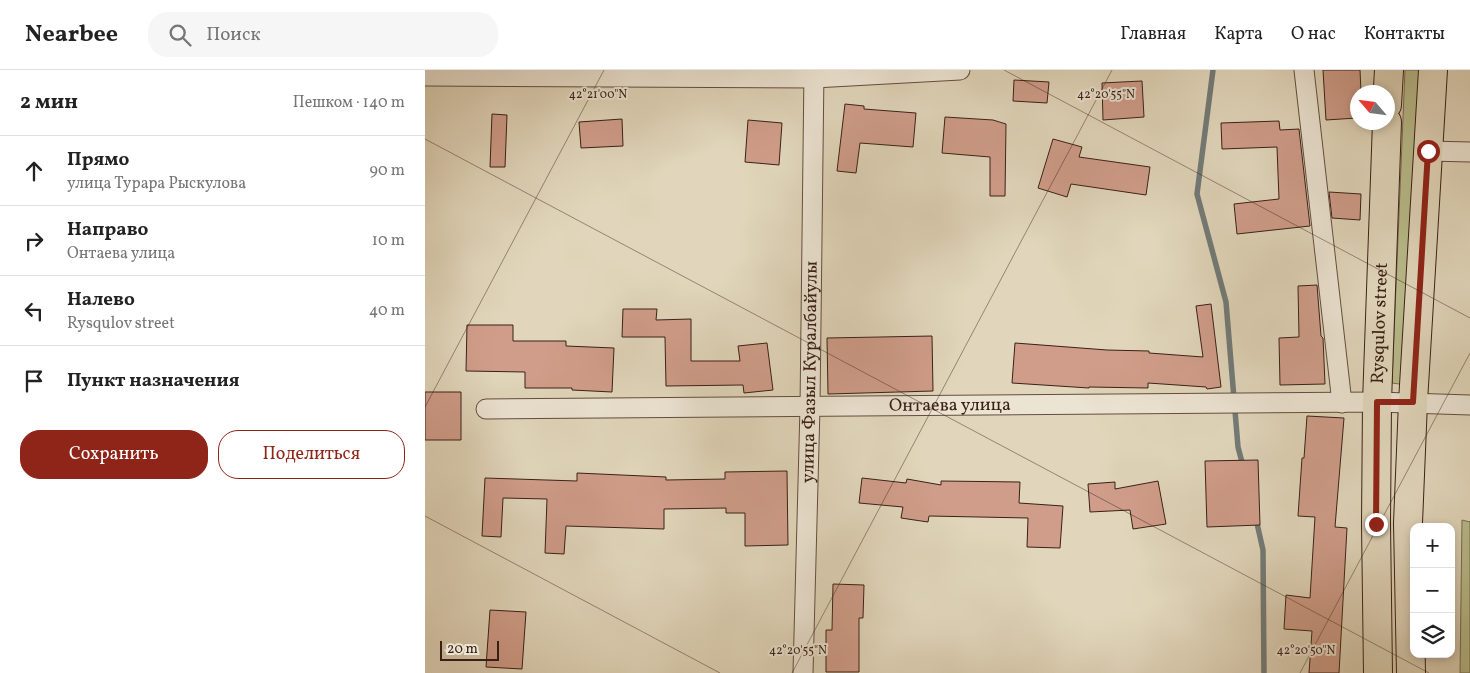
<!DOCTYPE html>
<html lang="ru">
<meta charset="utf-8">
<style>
body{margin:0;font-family:Vollkorn,serif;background:#f6f6f6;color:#222}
.controls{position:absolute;right:15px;bottom:15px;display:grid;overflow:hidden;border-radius:10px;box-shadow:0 2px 8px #0003}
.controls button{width:45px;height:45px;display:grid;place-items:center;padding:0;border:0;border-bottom:1px solid #e0e0e0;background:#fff;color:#222;font:25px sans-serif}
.compass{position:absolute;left:925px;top:15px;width:45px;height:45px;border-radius:50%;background:#fff;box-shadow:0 2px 8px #0003;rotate:298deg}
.scale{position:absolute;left:15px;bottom:12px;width:59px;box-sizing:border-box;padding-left:5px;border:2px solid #392016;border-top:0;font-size:14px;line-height:18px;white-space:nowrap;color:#392016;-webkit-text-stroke:4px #ece4d3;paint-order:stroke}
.stop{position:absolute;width:15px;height:15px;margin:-11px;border:4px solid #8f2418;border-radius:50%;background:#fff}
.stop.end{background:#8f2418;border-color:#fff;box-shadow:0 1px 5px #0008}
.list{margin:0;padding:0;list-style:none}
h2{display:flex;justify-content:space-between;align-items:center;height:65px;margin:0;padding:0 20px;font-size:21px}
h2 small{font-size:16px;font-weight:400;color:#767676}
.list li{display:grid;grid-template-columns:32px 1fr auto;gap:15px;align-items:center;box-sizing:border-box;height:70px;padding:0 20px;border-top:1px solid #e0e0e0}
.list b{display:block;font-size:19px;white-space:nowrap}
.list p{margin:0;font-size:16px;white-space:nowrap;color:#767676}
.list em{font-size:16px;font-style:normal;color:#767676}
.actions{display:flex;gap:10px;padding:15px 20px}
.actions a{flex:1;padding:11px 0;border:1px solid #8f2418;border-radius:20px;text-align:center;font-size:18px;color:#8f2418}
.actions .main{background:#8f2418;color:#fff}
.icon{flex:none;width:28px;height:28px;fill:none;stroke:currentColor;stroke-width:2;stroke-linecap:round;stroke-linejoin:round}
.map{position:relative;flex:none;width:1045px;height:603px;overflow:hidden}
header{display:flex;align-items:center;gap:30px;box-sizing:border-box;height:70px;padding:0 25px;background:#fff;border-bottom:1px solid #e0e0e0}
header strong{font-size:24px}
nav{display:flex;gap:28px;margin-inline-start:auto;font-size:18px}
.search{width:350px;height:45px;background:#f6f6f6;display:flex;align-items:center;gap:12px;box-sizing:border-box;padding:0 18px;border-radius:20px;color:#767676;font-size:19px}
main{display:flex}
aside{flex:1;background:#fff}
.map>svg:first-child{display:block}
.green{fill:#b9bc8c;stroke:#796e51}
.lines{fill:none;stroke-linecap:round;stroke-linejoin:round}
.stream{stroke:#727b78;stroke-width:5.5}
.building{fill:#d09d8a;stroke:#392016}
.minor-casing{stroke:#634e3f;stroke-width:21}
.primary-casing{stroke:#392016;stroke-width:30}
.minor{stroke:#ece4d3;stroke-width:19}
.primary{stroke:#e1d6bb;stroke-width:28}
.route{stroke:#8f2418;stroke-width:6}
.ticks{fill:none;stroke:#392016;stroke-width:1;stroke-opacity:0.45}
.labels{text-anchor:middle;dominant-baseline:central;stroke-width:4;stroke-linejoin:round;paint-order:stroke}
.street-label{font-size:18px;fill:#392016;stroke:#ece4d3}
.ticks-label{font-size:12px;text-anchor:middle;fill:#392016;stroke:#ece4d3;stroke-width:4;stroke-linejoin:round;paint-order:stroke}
</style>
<header>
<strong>Nearbee</strong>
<div class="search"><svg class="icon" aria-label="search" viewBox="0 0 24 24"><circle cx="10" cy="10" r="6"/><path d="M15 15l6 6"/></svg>Поиск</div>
<nav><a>Главная</a><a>Карта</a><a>О нас</a><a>Контакты</a></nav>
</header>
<main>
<aside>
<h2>2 мин<small>Пешком · 140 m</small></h2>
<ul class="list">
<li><svg class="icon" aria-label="ahead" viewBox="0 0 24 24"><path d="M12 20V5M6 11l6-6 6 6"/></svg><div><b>Прямо</b><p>улица Турара Рыскулова</p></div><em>90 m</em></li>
<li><svg class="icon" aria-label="right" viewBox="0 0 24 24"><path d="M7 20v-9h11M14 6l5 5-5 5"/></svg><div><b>Направо</b><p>Онтаева улица</p></div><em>10 m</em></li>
<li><svg class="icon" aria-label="left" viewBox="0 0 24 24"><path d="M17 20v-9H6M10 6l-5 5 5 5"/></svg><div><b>Налево</b><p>Rysqulov street</p></div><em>40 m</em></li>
<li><svg class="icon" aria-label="arrive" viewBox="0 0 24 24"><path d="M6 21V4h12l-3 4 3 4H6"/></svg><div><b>Пункт назначения</b></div></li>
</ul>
<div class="actions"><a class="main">Сохранить</a><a>Поделиться</a></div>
</aside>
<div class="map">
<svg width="1045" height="603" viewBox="0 0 1045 603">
<rect width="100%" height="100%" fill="#e1d6bb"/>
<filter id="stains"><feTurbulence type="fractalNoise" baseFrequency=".004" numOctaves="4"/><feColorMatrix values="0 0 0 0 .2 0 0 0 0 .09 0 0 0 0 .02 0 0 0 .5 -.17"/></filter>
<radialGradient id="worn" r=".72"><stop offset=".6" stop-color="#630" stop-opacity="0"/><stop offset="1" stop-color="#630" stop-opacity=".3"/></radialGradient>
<path class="green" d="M 980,0 L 996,0 L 981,315 L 967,313 Z
M 1037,450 L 1045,452 L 1045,603 L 1035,603 Z"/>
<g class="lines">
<path class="stream" d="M 788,0 L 772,124 L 801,232 L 813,377 L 818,396
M 831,449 L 838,480 L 839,603"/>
</g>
<path class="building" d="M 898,0 L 935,0 L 936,22 L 932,22 L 932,48 L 901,50 Z
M 589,10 L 624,12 L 622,33 L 588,31 Z
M 717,11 L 719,47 L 678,50 L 677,13 Z
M 420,34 L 439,36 L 439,39 L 491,43 L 488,77 L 435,73 L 431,103 L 412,101 Z
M 67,44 L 82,45 L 80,97 L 65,97 Z
M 520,47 L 568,50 L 581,54 L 580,126 L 565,126 L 565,87 L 517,83 Z
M 197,49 L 198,76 L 156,78 L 154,52 Z
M 323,50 L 357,53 L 354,95 L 320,92 Z
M 854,51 L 855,60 L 874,59 L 885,156 L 812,164 L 809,134 L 854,129 L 852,77 L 797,79 L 796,53 Z
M 628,69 L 657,77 L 654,87 L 725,97 L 721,125 L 646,114 L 642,127 L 613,118 Z
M 904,122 L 936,124 L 935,150 L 907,148 Z
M 892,215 L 896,266 L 898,268 L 900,314 L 855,315 L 854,268 L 874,267 L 873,216 Z
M 786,234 L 796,317 L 782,319 L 781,317 L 723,313 L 723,318 L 664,317 L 664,318 L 587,313 L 590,273 L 682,280 L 724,281 L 724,283 L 778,287 L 771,236 Z
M 198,239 L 232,239 L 231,250 L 266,249 L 266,291 L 315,291 L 313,276 L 342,273 L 348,320 L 319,323 L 318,315 L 241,316 L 240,267 L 197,267 Z
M 42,255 L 88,255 L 88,271 L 141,271 L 141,276 L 189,278 L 187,322 L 147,320 L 147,318 L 100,318 L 100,302 L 41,301 Z
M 507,266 L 508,321 L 403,324 L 402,268 Z
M 0,322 L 36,322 L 36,370 L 0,370 Z
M 882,346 L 919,348 L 910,457 L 922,458 L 914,603 L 884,603 L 887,561 L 859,559 L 861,525 L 885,528 L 890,447 L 873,446 L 877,388 L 879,388 Z
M 833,390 L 835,455 L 782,457 L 780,391 Z
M 362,401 L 363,475 L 320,476 L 320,443 L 301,443 L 301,438 L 239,439 L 239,459 L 141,456 L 139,484 L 120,483 L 122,429 L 78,428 L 76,467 L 57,466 L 60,408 L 152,411 L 152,403 L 241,407 L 241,410 L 300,409 L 300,402 Z
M 437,408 L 481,413 L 482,409 L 516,415 L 516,411 L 595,412 L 594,433 L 638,436 L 635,478 L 602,477 L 603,448 L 504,446 L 503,452 L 476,448 L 478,437 L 434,433 Z
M 733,411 L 741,454 L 708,459 L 705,440 L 665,442 L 663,414 L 690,412 L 690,419 Z
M 408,514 L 439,515 L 438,548 L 434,548 L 434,602 L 401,602 L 401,560 L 407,560 Z
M 65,540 L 101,542 L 97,599 L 61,597 Z"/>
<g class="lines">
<g class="minor-casing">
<g id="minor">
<path d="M 879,0 L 917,333"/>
<path d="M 0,6 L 389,8 L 535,0"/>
<path d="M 1003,81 L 1045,82"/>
<path id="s1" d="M 61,339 L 952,332 L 1045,335"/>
<path id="s2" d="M 378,603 L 385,337 L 389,0"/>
</g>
</g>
<g class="primary-casing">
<g id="primary">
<path d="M 962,35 L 964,0"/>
<path id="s3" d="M 953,603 L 951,454 L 952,332 L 962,52"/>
<path d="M 986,603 L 983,453 L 988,332 L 1008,0"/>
</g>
</g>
<use href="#minor" class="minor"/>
<use href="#primary" class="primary"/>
</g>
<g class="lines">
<path class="route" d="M 951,454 L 952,332 L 988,332 L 1003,81"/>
</g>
<path class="ticks" d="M 579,0 L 1045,248M 0,69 L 1004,603M 0,337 L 179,0M 0,446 L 295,603M 367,603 L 687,0M 875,603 L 1045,283"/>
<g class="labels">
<g class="street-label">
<text stroke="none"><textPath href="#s3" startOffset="350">Rysqulov street</textPath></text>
<text stroke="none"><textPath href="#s2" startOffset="301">улица Фазыл Куралбайулы</textPath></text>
<text stroke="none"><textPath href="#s1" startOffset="464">Онтаева улица</textPath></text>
</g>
</g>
<g class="ticks-label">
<text x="681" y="28">42°20'55"N</text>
<text x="173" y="28">42°21'00"N</text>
<text x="373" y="584">42°20'55"N</text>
<text x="881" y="584">42°20'50"N</text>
</g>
<rect width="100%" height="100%" filter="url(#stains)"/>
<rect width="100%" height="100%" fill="url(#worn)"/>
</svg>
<div class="controls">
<button>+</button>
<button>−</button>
<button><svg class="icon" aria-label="layers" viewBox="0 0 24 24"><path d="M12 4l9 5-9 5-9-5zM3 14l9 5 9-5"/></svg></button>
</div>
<svg class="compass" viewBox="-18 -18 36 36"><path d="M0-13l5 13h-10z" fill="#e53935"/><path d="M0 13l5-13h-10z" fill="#767676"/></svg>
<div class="scale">20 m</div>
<div class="stop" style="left:1003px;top:81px"></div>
<div class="stop end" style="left:951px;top:454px"></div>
</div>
</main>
